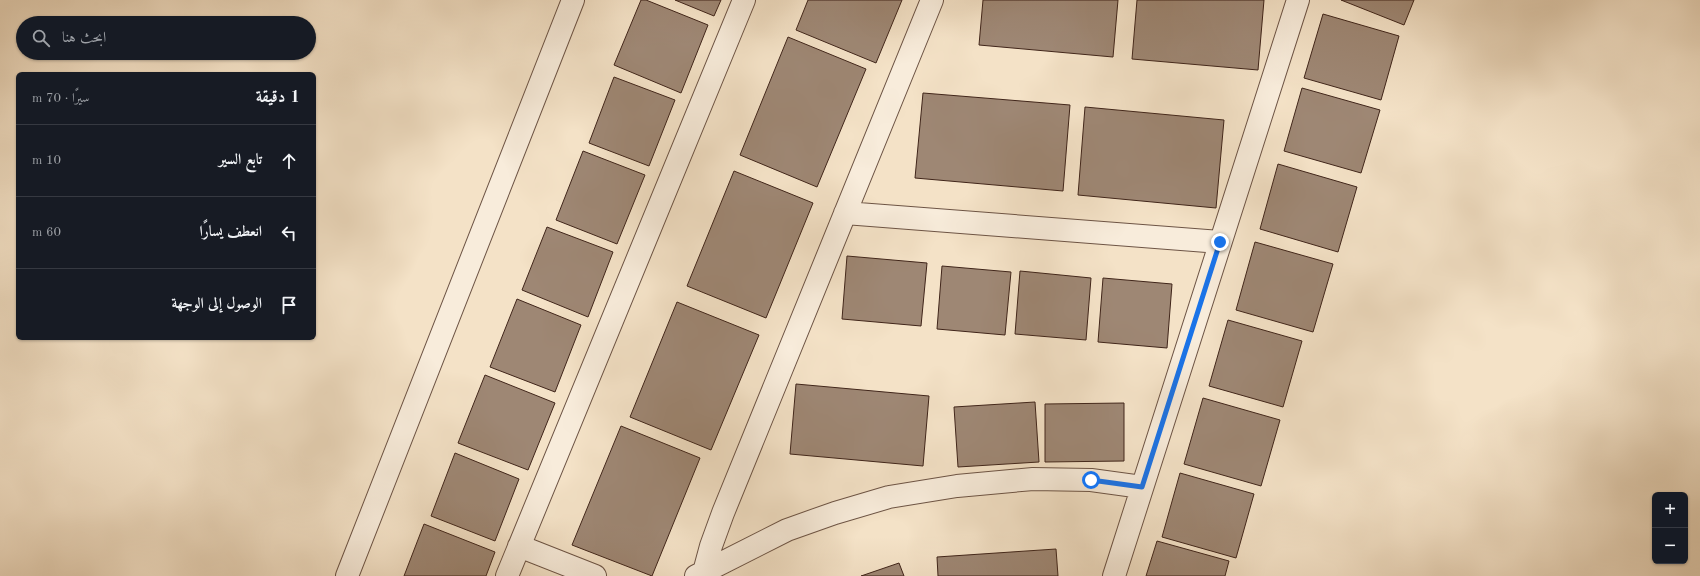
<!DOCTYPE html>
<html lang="ar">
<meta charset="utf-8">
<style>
body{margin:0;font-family:"Old Standard TT",Amiri,serif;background:#242831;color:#f1f3f6;direction:rtl}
.controls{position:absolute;right:12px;bottom:12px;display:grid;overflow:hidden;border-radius:6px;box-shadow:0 1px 3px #0004}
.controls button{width:36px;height:36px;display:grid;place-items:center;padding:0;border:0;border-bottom:1px solid #363941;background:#171b24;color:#f1f3f6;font:20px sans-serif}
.stop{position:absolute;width:12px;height:12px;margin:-9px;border:3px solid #1a73e8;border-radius:50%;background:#fff}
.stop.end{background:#1a73e8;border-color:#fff;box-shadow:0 1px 4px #0008}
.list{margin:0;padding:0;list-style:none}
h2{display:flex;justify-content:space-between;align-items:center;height:52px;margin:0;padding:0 16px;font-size:17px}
h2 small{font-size:13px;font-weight:400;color:#9ea1a6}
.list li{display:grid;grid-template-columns:26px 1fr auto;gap:12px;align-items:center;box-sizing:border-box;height:72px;padding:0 16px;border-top:1px solid #363941}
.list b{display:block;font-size:15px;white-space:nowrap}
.list em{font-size:13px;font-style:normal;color:#9ea1a6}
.icon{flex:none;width:22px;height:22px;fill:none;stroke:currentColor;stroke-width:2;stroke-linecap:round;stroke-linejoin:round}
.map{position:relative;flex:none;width:1700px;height:576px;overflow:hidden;direction:ltr}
.search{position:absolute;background:#171b24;box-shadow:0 1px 3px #0004;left:16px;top:16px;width:300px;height:44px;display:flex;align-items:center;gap:10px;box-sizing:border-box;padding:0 14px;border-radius:22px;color:#9ea1a6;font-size:15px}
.panel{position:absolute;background:#171b24;box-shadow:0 1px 3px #0004;left:16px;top:72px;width:300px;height:268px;border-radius:6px;direction:rtl}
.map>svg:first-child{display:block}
.building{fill:#9e8774;stroke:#40251a}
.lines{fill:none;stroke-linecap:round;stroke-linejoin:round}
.minor-casing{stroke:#6d5445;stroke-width:24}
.minor{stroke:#f8ecdb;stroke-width:22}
.route{stroke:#1a73e8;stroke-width:5}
</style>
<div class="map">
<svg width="1700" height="576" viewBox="0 0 1700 576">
<rect width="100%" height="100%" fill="#f4e2c7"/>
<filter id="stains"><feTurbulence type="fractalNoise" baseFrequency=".005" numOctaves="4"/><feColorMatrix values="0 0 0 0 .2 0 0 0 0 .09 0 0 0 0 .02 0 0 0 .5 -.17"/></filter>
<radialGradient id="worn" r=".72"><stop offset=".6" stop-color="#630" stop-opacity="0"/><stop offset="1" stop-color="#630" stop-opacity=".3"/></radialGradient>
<path class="building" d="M 641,0 L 646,0 L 708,25 L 681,93 L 614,65 Z
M 675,0 L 721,0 L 714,16 Z
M 808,0 L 902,0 L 876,63 L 796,30 Z
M 983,0 L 1118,0 L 1113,57 L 979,45 Z
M 1137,0 L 1264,0 L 1258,70 L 1132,59 Z
M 1341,0 L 1414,0 L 1404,25 Z
M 1323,14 L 1399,36 L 1381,100 L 1304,78 Z
M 788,37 L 866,69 L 817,187 L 740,155 Z
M 614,77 L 675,100 L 649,166 L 589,143 Z
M 1302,88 L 1380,110 L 1361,173 L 1284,151 Z
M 923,93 L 1070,105 L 1063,191 L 915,178 Z
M 1085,107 L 1224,120 L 1216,208 L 1078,195 Z
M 583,151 L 645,175 L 617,244 L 556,220 Z
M 1278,164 L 1357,187 L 1338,252 L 1260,229 Z
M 734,171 L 813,203 L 766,318 L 687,286 Z
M 547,227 L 613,252 L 588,317 L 522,290 Z
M 1255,242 L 1333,264 L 1313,332 L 1236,310 Z
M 847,256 L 927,263 L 921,326 L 842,319 Z
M 942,266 L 1011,272 L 1005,335 L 937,329 Z
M 1020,271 L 1091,278 L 1086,340 L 1015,334 Z
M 1103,278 L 1172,284 L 1167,348 L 1098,342 Z
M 517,299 L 581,325 L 555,392 L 490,367 Z
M 677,302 L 759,335 L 711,450 L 630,417 Z
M 1228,320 L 1302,341 L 1283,407 L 1209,386 Z
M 485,375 L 555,403 L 528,470 L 458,443 Z
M 796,384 L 929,396 L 923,466 L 790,454 Z
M 1203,398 L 1280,420 L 1261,486 L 1184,464 Z
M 1035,402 L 1039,462 L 958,467 L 954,407 Z
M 1124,403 L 1124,461 L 1045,462 L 1045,404 Z
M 621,426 L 700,458 L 652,576 L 572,545 Z
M 455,453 L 519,479 L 495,541 L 431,516 Z
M 1180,473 L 1254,494 L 1236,558 L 1162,537 Z
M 424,524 L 495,552 L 486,576 L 404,576 Z
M 1157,541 L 1229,561 L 1225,576 L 1146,576 Z
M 1056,549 L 1058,576 L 938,576 L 937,557 Z
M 899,563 L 904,576 L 861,576 Z"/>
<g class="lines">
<g class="minor-casing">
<path id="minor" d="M 845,213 L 1220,242
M 519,546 L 595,576
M 704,572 L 711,546 L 723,513 L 932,0
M 347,576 L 573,0
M 507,576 L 744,0
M 696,576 L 787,530 L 835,513 L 889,497 L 957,486 L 1033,479 L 1091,480 L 1142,487
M 1114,576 L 1298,0"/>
</g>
<use href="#minor" class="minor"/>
</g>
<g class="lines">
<path class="route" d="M 1091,480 L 1142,487 L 1220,242"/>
</g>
<rect width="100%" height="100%" filter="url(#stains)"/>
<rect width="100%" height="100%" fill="url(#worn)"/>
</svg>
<div class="controls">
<button>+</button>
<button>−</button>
</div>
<div class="stop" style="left:1091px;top:480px"></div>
<div class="stop end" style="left:1220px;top:242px"></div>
<div class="search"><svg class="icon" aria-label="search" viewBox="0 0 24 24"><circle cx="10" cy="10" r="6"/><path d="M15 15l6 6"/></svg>ابحث هنا</div>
<section class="panel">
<h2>1 دقيقة<small>سيرًا · 70 m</small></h2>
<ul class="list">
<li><svg class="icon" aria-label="ahead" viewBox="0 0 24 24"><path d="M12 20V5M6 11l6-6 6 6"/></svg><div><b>تابع السير</b></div><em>10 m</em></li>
<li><svg class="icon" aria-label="left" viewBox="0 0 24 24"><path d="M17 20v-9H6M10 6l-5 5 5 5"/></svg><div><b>انعطف يسارًا</b></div><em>60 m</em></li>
<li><svg class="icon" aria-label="arrive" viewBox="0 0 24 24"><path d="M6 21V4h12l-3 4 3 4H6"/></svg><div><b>الوصول إلى الوجهة</b></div></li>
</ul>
</section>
</div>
